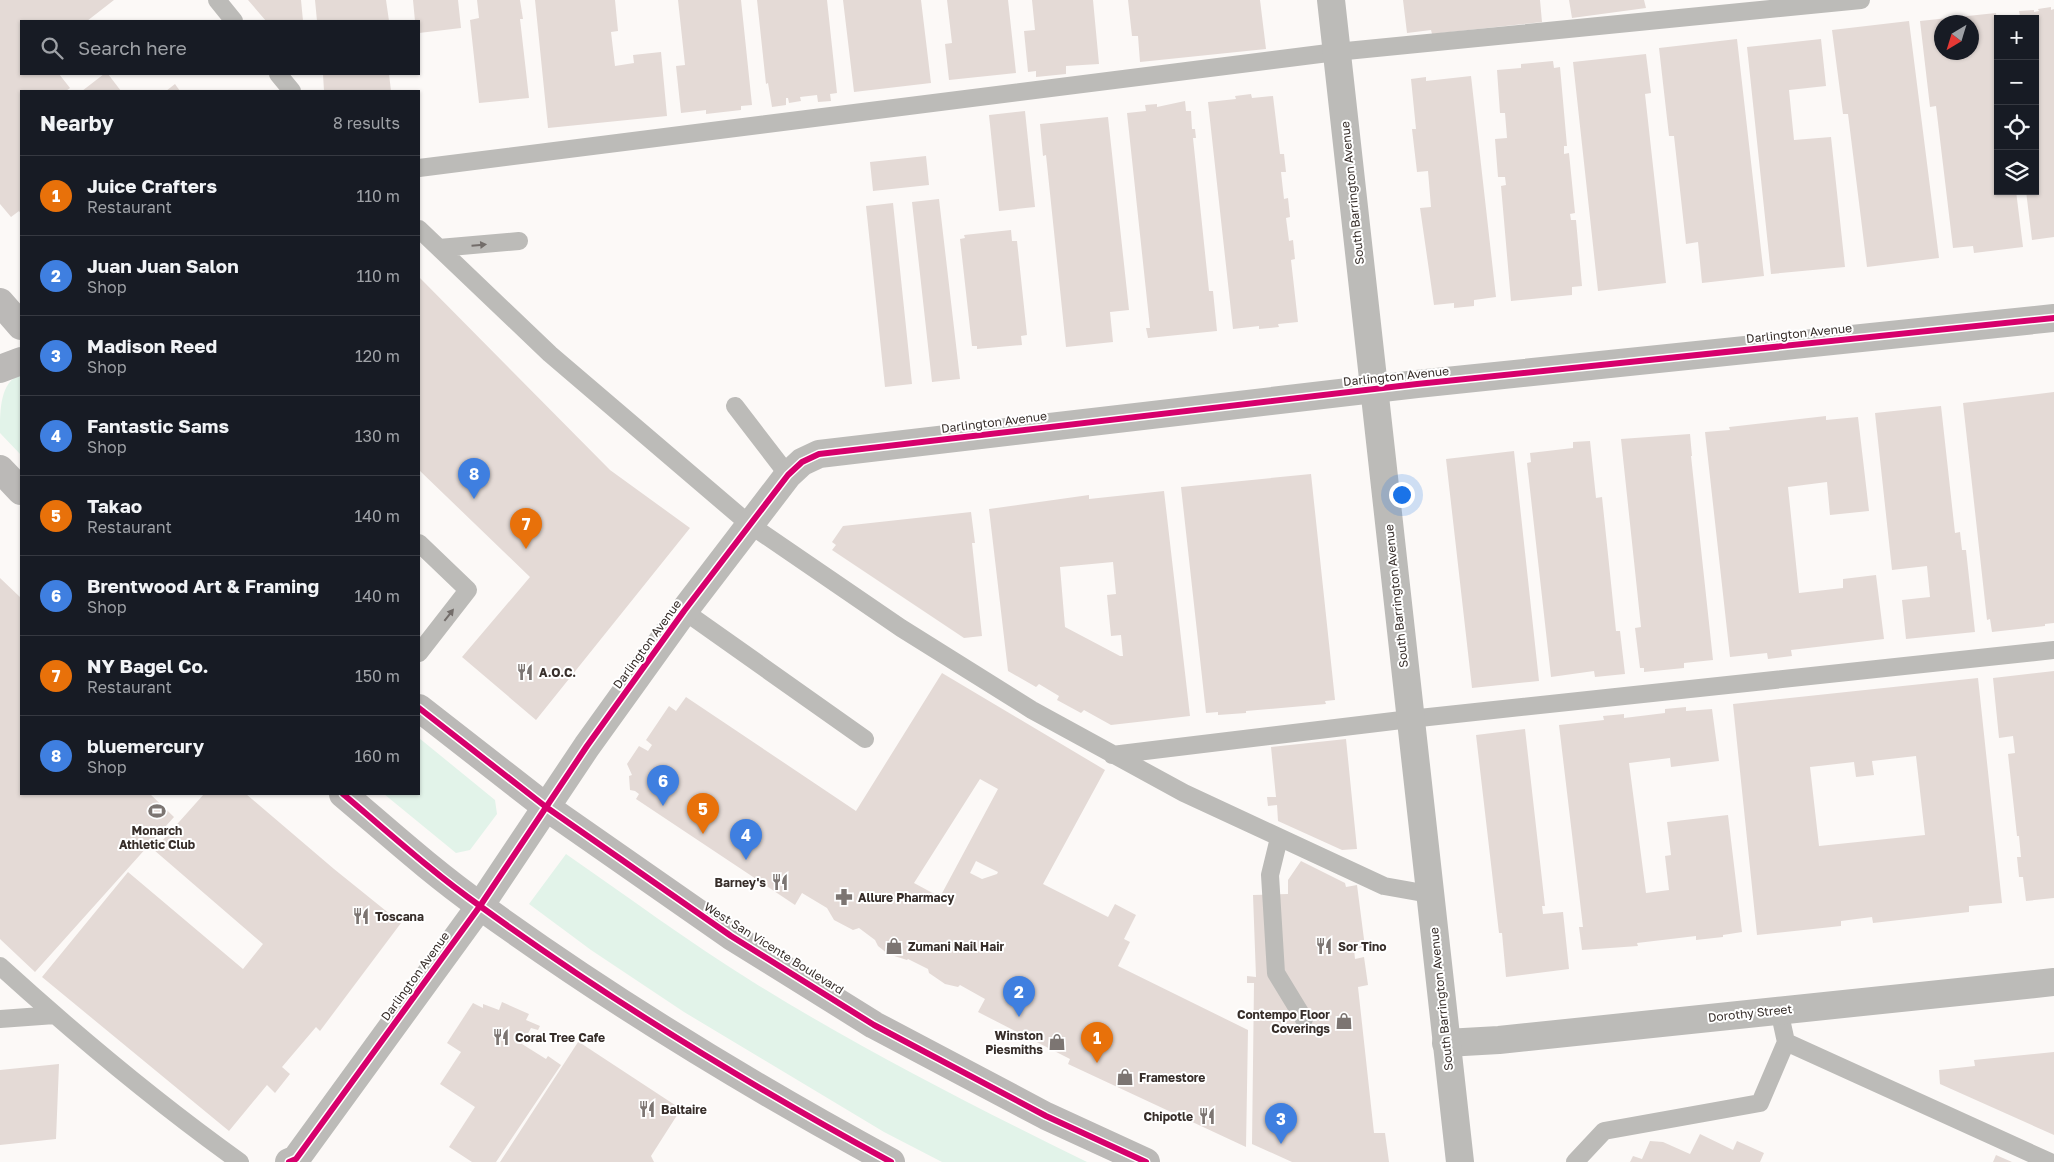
<!DOCTYPE html>
<meta charset="utf-8">
<style>
body{margin:0;font-family:"Golos Text",sans-serif;background:#242831;color:#f1f3f6}
.controls{position:absolute;right:15px;top:15px;display:grid;overflow:hidden;border-radius:0px;box-shadow:0 1px 4px #0004}
.controls button{width:45px;height:45px;display:grid;place-items:center;padding:0;border:0;border-bottom:1px solid #363941;background:#171b24;color:#f1f3f6;font:25px sans-serif}
.compass{position:absolute;left:1934px;top:15px;width:45px;height:45px;border-radius:50%;background:#171b24;box-shadow:0 1px 4px #0004;rotate:218deg}
.you{position:absolute;left:1401px;top:494px;width:18px;height:18px;margin:-12px;border:4px solid #fff;border-radius:50%;background:#1a73e8;box-shadow:0 0 0 8px #1a73e833}
.badge{display:grid;place-items:center;width:32px;height:32px;border-radius:50%;background:#d93025;color:#fff;font-size:16px;font-weight:700}
.pin{position:absolute;translate:-50% -41px;filter:drop-shadow(0 1px 2px #0008)}
.pin::after{content:'';position:absolute;top:26px;width:18px;height:15px;background:inherit;clip-path:polygon(0 0,100% 0,50% 100%)}
.list{margin:0;padding:0;list-style:none}
h2{display:flex;justify-content:space-between;align-items:center;height:65px;margin:0;padding:0 20px;font-size:21px}
h2 small{font-size:16px;font-weight:400;color:#9ea1a6}
.list li{display:grid;grid-template-columns:32px 1fr auto;gap:15px;align-items:center;box-sizing:border-box;height:80px;padding:0 20px;border-top:1px solid #363941}
.list b{display:block;font-size:19px;white-space:nowrap}
.list p{margin:0;font-size:16px;white-space:nowrap;color:#9ea1a6}
.list em{font-size:16px;font-style:normal;color:#9ea1a6}
.icon{flex:none;width:28px;height:28px;fill:none;stroke:currentColor;stroke-width:2;stroke-linecap:round;stroke-linejoin:round}
.map{position:relative;flex:none;width:2054px;height:1162px;overflow:hidden}
.search{position:absolute;background:#171b24;box-shadow:0 1px 4px #0004;left:20px;top:20px;width:400px;height:55px;display:flex;align-items:center;gap:12px;box-sizing:border-box;padding:0 18px;border-radius:0px;color:#9ea1a6;font-size:19px}
.panel{position:absolute;background:#171b24;box-shadow:0 1px 4px #0004;left:20px;top:90px;width:400px;height:705px;border-radius:0px}
.map>svg:first-child{display:block}
.green{fill:#e2f3e9}
.building{fill:#e4dad6;fill-rule:evenodd}
.lines{fill:none;stroke-linecap:round;stroke-linejoin:round}
.service{stroke:#bcbbb8;stroke-width:18}
.minor{stroke:#bcbbb8;stroke-width:28}
.tertiary{stroke:#bcbbb8;stroke-width:28}
.secondary{stroke:#bbb9b7;stroke-width:28}
.cycleway-casing{stroke:#fff;stroke-width:9}
.cycleway{stroke:#d6006c;stroke-width:6}
.oneway{fill:#736d6a}
.labels{text-anchor:middle;dominant-baseline:central;stroke-width:4;stroke-linejoin:round;paint-order:stroke}
.street-label{font-size:12px;fill:#372e2a;stroke:#fff}
.poi-label{font-size:12px;font-weight:bold;fill:#372e2a;stroke:#fff;text-anchor:start}
</style>
<div class="map">
<svg width="2054" height="1162" viewBox="0 0 2054 1162">
<rect width="100%" height="100%" fill="#fcf9f7"/>
<path class="green" d="M 21,375 L 21,455 L 0,433 C 0,410 0,381 21,375 Z
M 419,738 L 495,800 L 497,814 L 470,850 L 456,853 L 384,794 L 419,794 Z
M 566,854 C 628,897 689,942 753,982 C 861,1049 973,1106 1087,1162 L 942,1162 L 884,1132 L 684,1012 L 591,950 L 529,904 Z"/>
<path class="building" d="M 0,0 L 114,0 L 87,21 L 21,21 L 21,74 L 59,74 L 70,88 L 66,91 L 21,91 L 21,214 L 19,211 L 11,217 L 0,204 Z
M 248,0 L 301,0 L 303,21 L 266,21 Z
M 315,0 L 386,0 L 389,21 L 317,21 Z
M 413,0 L 458,0 L 461,28 L 419,33 L 419,21 L 415,21 Z
M 477,0 L 520,0 L 523,19 L 520,19 L 529,98 L 479,103 L 470,20 L 479,18 Z
M 535,0 L 615,0 L 618,31 L 611,32 L 615,66 L 634,63 L 633,55 L 661,52 L 667,116 L 548,128 Z
M 678,0 L 741,0 L 752,105 L 741,106 L 741,110 L 706,114 L 706,110 L 681,113 L 676,66 L 685,65 Z
M 757,0 L 827,0 L 837,93 L 830,94 L 831,101 L 818,102 L 817,95 L 800,97 L 801,101 L 789,103 L 788,98 L 786,98 L 786,105 L 772,107 L 768,83 L 766,84 Z
M 843,0 L 921,0 L 931,83 L 854,92 Z
M 947,0 L 1008,0 L 1016,73 L 949,80 L 945,44 L 952,43 Z
M 1032,0 L 1093,0 L 1099,64 L 1066,66 L 1066,74 L 1036,77 L 1036,71 L 1028,72 L 1024,31 L 1035,30 Z
M 1128,0 L 1260,0 L 1266,49 L 1140,62 L 1138,36 L 1132,36 Z
M 1403,0 L 1540,0 L 1542,22 L 1432,34 L 1431,30 L 1407,33 Z
M 1569,0 L 1644,0 L 1646,8 L 1572,18 Z
M 2051,7 L 2051,10 L 2054,9 L 2054,237 L 2032,240 L 2026,191 L 2035,191 L 2035,19 L 2005,17 L 2020,16 L 2019,11 L 2034,10 L 2034,12 L 2039,11 L 2038,9 Z
M 1996,13 L 1998,31 L 1998,191 L 2016,191 L 2023,247 L 1974,253 L 1973,246 L 1953,248 L 1936,106 L 1930,107 L 1920,21 ZM 1942,22 L 1972,22 L 1972,52 L 1942,52 Z
M 1909,21 L 1939,258 L 1867,267 L 1848,114 L 1843,114 L 1832,30 Z
M 1737,39 L 1764,276 L 1702,283 L 1698,242 L 1686,244 L 1674,136 L 1669,136 L 1659,48 Z
M 1821,39 L 1826,86 L 1789,90 L 1794,140 L 1831,137 L 1845,267 L 1771,274 L 1747,47 Z
M 1646,54 L 1651,93 L 1645,94 L 1666,283 L 1598,291 L 1573,62 Z
M 1553,61 L 1554,68 L 1560,67 L 1567,146 L 1564,146 L 1564,154 L 1569,153 L 1575,213 L 1570,214 L 1571,220 L 1576,220 L 1582,286 L 1572,287 L 1572,295 L 1511,301 L 1501,186 L 1506,185 L 1505,177 L 1498,177 L 1495,139 L 1507,138 L 1505,113 L 1500,113 L 1497,70 L 1521,68 L 1521,64 Z
M 104,74 L 108,74 L 121,91 L 82,91 Z
M 323,74 L 389,74 L 391,91 L 324,91 Z
M 1471,76 L 1496,297 L 1474,300 L 1474,306 L 1454,308 L 1454,303 L 1434,305 L 1420,208 L 1431,207 L 1428,171 L 1417,172 L 1412,129 L 1416,129 L 1411,79 L 1426,77 L 1426,81 Z
M 175,84 L 180,91 L 166,91 Z
M 1251,94 L 1252,98 L 1273,96 L 1280,154 L 1284,154 L 1286,172 L 1281,172 L 1284,199 L 1288,198 L 1290,217 L 1286,218 L 1289,241 L 1293,240 L 1295,259 L 1291,260 L 1298,322 L 1278,324 L 1279,327 L 1259,329 L 1259,326 L 1233,329 L 1208,102 L 1236,99 L 1235,96 Z
M 1185,101 L 1186,111 L 1191,111 L 1192,129 L 1195,129 L 1196,138 L 1193,138 L 1209,291 L 1213,291 L 1217,331 L 1148,338 L 1146,328 L 1150,328 L 1127,113 L 1146,111 L 1145,105 L 1157,104 L 1157,107 Z
M 1025,111 L 1035,207 L 999,211 L 989,115 Z
M 1108,117 L 1129,310 L 1110,312 L 1113,342 L 1066,347 L 1046,155 L 1043,156 L 1040,124 Z
M 926,156 L 929,185 L 873,191 L 870,162 Z
M 939,199 L 960,379 L 932,382 L 912,202 Z
M 893,203 L 912,384 L 885,387 L 866,206 Z
M 1011,230 L 1012,241 L 1017,241 L 1027,335 L 1021,336 L 1022,345 L 977,349 L 977,346 L 972,346 L 960,239 L 965,238 L 964,235 Z
M 419,277 L 610,470 L 690,528 L 536,720 L 462,657 L 530,577 L 419,470 Z
M 2054,392 L 2054,623 L 2045,624 L 2045,626 L 1992,632 L 1990,619 L 1987,620 L 1963,403 Z
M 1941,406 L 1955,533 L 1960,532 L 1962,550 L 1966,550 L 1975,632 L 1906,639 L 1902,600 L 1930,597 L 1927,566 L 1892,570 L 1875,413 Z
M 1826,416 L 1826,420 L 1858,417 L 1869,511 L 1830,515 L 1827,482 L 1788,487 L 1799,593 L 1843,588 L 1843,579 L 1876,575 L 1884,639 L 1791,650 L 1792,656 L 1768,659 L 1767,653 L 1730,657 L 1705,432 L 1730,430 L 1729,427 Z
M 1690,434 L 1692,456 L 1691,456 L 1713,660 L 1684,663 L 1684,668 L 1644,672 L 1644,668 L 1640,668 L 1635,628 L 1641,627 L 1621,439 Z
M 1590,441 L 1596,498 L 1602,497 L 1616,631 L 1620,631 L 1625,674 L 1595,677 L 1594,671 L 1551,677 L 1527,463 L 1531,462 L 1530,453 L 1573,448 L 1573,442 Z
M 1514,451 L 1539,681 L 1472,688 L 1446,459 Z
M 1311,474 L 1335,700 L 1325,701 L 1326,704 L 1246,711 L 1246,713 L 1218,715 L 1218,712 L 1206,713 L 1181,487 Z
M 1164,491 L 1190,716 L 1111,725 L 1084,710 L 1081,713 L 1057,700 L 1059,696 L 1039,684 L 1036,687 L 1008,671 L 989,509 L 1089,495 L 1089,499 ZM 1113,562 L 1116,594 L 1107,595 L 1111,636 L 1121,635 L 1123,656 L 1120,656 L 1065,627 L 1060,567 Z
M 971,512 L 975,543 L 972,543 L 982,636 L 964,638 L 832,550 L 836,545 L 832,542 L 843,526 Z
M 0,578 L 21,598 L 21,794 L 150,794 L 174,817 L 35,972 L 0,939 Z
M 2054,671 L 2054,898 L 2026,901 L 2023,877 L 2019,877 L 2017,857 L 2021,857 L 2019,836 L 2017,836 L 2008,754 L 2015,753 L 2013,736 L 1999,738 L 1993,678 Z
M 942,673 L 1105,770 L 1043,884 L 1108,917 L 1115,904 L 1136,915 L 1124,939 L 1130,942 L 1118,966 L 1248,1030 L 1246,1147 L 1068,1064 L 1070,1059 L 978,1012 L 985,999 L 960,985 L 958,987 L 945,984 L 929,973 L 928,969 L 908,959 L 907,960 L 888,954 L 878,946 L 875,940 L 859,928 L 853,930 L 834,920 L 827,908 L 802,893 L 795,905 L 636,799 L 639,794 L 635,791 L 630,790 L 629,776 L 632,775 L 627,764 L 639,746 L 648,751 L 652,745 L 646,740 L 669,706 L 676,711 L 686,697 L 856,811 ZM 980,779 L 998,789 L 940,897 L 914,883 ZM 976,861 L 998,872 L 997,874 L 982,879 L 970,873 Z
M 1978,678 L 2002,903 L 1969,906 L 1969,912 L 1873,923 L 1872,917 L 1841,921 L 1841,926 L 1757,935 L 1733,704 ZM 1916,756 L 1925,835 L 1819,846 L 1810,767 L 1854,762 L 1856,777 L 1874,775 L 1872,761 Z
M 1686,707 L 1686,711 L 1712,709 L 1719,761 L 1671,767 L 1670,758 L 1629,763 L 1646,893 L 1669,890 L 1665,856 L 1671,855 L 1667,822 L 1728,815 L 1742,932 L 1723,935 L 1723,937 L 1696,940 L 1696,936 L 1637,943 L 1638,946 L 1582,950 L 1579,927 L 1583,927 L 1559,725 L 1604,720 L 1603,716 L 1624,714 L 1624,718 L 1665,713 L 1665,709 Z
M 1525,729 L 1545,906 L 1542,906 L 1543,914 L 1563,912 L 1569,969 L 1506,977 L 1502,933 L 1499,933 L 1476,735 Z
M 1346,739 L 1357,849 L 1342,850 L 1278,821 L 1277,805 L 1268,806 L 1267,797 L 1276,797 L 1271,747 Z
M 204,794 L 246,794 L 334,869 L 401,923 L 320,1031 L 316,1027 L 282,1067 L 290,1074 L 275,1093 L 267,1085 L 229,1131 L 42,977 L 128,872 L 243,969 L 263,944 L 154,850 Z
M 1301,861 L 1345,883 L 1346,887 L 1357,885 L 1365,947 L 1354,949 L 1355,959 L 1364,957 L 1368,985 L 1358,987 L 1374,1133 L 1385,1133 L 1389,1162 L 1292,1162 L 1252,1144 L 1254,983 L 1247,983 L 1247,976 L 1256,977 L 1253,895 L 1288,894 L 1288,880 Z
M 502,1002 L 529,1014 L 526,1020 L 540,1026 L 538,1030 L 531,1028 L 522,1044 L 546,1059 L 548,1056 L 561,1065 L 496,1162 L 472,1162 L 449,1147 L 475,1107 L 440,1084 L 461,1052 L 447,1043 L 473,1003 L 483,1008 L 483,1004 L 499,1010 Z
M 580,1039 L 584,1041 L 582,1044 L 681,1109 L 651,1156 L 654,1162 L 500,1162 Z
M 2054,1052 L 2054,1135 L 1940,1084 L 1939,1070 L 1975,1066 L 1974,1060 Z
M 59,1064 L 56,1139 L 0,1145 L 0,1070 Z
M 1700,1134 L 1733,1150 L 1737,1141 L 1764,1153 L 1760,1162 L 1630,1162 L 1633,1156 L 1642,1159 L 1650,1141 L 1663,1142 L 1690,1154 Z
M 1996,1155 L 2012,1162 L 1993,1162 Z"/>
<g class="lines">
<path class="service" d="M 217,0 L 234,21
M 278,74 L 292,91
M 419,168 L 1336,52 L 1861,0
M 419,229 L 550,354 L 749,524 L 901,628 L 1032,710 L 1184,793 L 1384,886 L 1429,894
M 439,248 L 519,241
M 735,406 L 788,475
M 419,543 L 468,590 L 419,653
M 684,611 L 865,739
M 1112,755 L 1410,719 L 2054,650
M 1279,838 L 1270,875 L 1276,973 L 1304,1019
M 0,966 C 76,1035 156,1102 240,1162
M 1779,1010 L 1786,1042 L 2050,1162
M 0,1019 L 55,1015
M 1575,1162 L 1604,1131 L 1760,1103 L 1786,1042"/>
<path class="minor" d="M 1446,1043 L 1499,1040 L 2054,982
M 289,1162 L 296,1159 L 480,906 L 587,746 L 684,611 L 788,475 L 802,462 L 819,454 L 1417,384 L 2054,318"/>
<path class="tertiary" d="M 1331,0 L 1460,1162"/>
<path class="secondary" d="M 0,302 L 21,326
M 0,369 L 21,361
M 0,469 L 21,491
M 419,708 L 546,807 L 731,936 L 874,1025 L 1046,1116 L 1146,1162
M 343,794 C 388,832 432,872 480,906 C 611,1001 749,1085 891,1162"/>
<g class="cycleway-casing">
<path id="cycleway" d="M 419,708 L 546,807 L 731,936 L 874,1025 L 1046,1116 L 1146,1162
M 343,794 C 388,832 432,872 480,906 C 611,1001 749,1085 891,1162
M 289,1162 L 296,1159 L 480,906 L 587,746 L 684,611 L 788,475 L 802,462 L 819,454 L 1417,384 L 2054,318"/>
</g>
<use href="#cycleway" class="cycleway"/>
</g>
<defs><path id="oneway-solid" d="M-6-.8H1V-3.2L6.5 0L1 3.2V.8H-6Z" transform="scale(1.25)"/></defs>
<g class="oneway">
<use href="#oneway-solid" transform="translate(479 245) rotate(-5)"/>
<use href="#oneway-solid" transform="translate(449 615) rotate(-52)"/>
</g>
<defs>
<g id="restaurant-bare" transform="scale(1.35)"><path d="M-5-6h1v4h1v-4h1v4h1v-4h1v5L-1.5 .5V6h-2V.5L-5-1ZM5-6V6H3V1.5H1.5Q1.5-4 5-6Z" fill="#7c7572" stroke="#fff" stroke-width="2.5" paint-order="stroke"/></g>
<g id="stadium-bare" transform="scale(1.35)"><path d="M0-5a6.5 5 0 1 0 0 10a6.5 5 0 1 0 0-10ZM-3.5-1.8h7v3.6h-7Z" fill="#7c7572" stroke="#fff" stroke-width="2.5" paint-order="stroke"/></g>
<g id="pharmacy-bare" transform="scale(1.35)"><path d="M-2-6h4v4h4v4h-4v4h-4v-4h-4v-4h4Z" fill="#7c7572" stroke="#fff" stroke-width="2.5" paint-order="stroke"/></g>
<g id="shop-bare" transform="scale(1.35)"><path d="M-5-2.5h2.3a2.7 3.5 0 0 1 5.4 0H5L5.5 6h-11ZM-1.5-2.5h3a1.5 2.3 0 0 0-3 0Z" fill="#7c7572" stroke="#fff" stroke-width="2.5" paint-order="stroke"/></g>
</defs>
<g fill-rule="evenodd">
<use href="#restaurant-bare" x="525" y="672"/>
<use href="#stadium-bare" x="157" y="811"/>
<use href="#restaurant-bare" x="780" y="882"/>
<use href="#pharmacy-bare" x="844" y="897"/>
<use href="#restaurant-bare" x="361" y="916"/>
<use href="#shop-bare" x="894" y="946"/>
<use href="#restaurant-bare" x="1324" y="946"/>
<use href="#shop-bare" x="1344" y="1021"/>
<use href="#restaurant-bare" x="501" y="1037"/>
<use href="#shop-bare" x="1057" y="1042"/>
<use href="#shop-bare" x="1125" y="1077"/>
<use href="#restaurant-bare" x="647" y="1109"/>
<use href="#restaurant-bare" x="1207" y="1116"/>
</g>
<g class="labels">
<g class="street-label">
<text transform="translate(1352 193) rotate(-96)">South Barrington Avenue</text>
<text transform="translate(1799 333) rotate(-6)">Darlington Avenue</text>
<text transform="translate(1396 376) rotate(-6)">Darlington Avenue</text>
<text transform="translate(994 422) rotate(-7)">Darlington Avenue</text>
<text transform="translate(1396 596) rotate(-96)">South Barrington Avenue</text>
<text transform="translate(647 644) rotate(-54)">Darlington Avenue</text>
<text transform="translate(774 948) rotate(32)">West San Vicente Boulevard</text>
<text transform="translate(415 976) rotate(-54)">Darlington Avenue</text>
<text transform="translate(1441 999) rotate(-96)">South Barrington Avenue</text>
<text transform="translate(1750 1013) rotate(-6)">Dorothy Street</text>
</g>
<g class="poi-label">
<text x="539" y="672">A.O.C.</text>
<text x="157" y="830" text-anchor="middle">Monarch<tspan x="157" dy="14">Athletic Club</tspan></text>
<text x="766" y="882" text-anchor="end">Barney's</text>
<text x="858" y="897">Allure Pharmacy</text>
<text x="375" y="916">Toscana</text>
<text x="908" y="946">Zumani Nail Hair</text>
<text x="1338" y="946">Sor Tino</text>
<text x="1330" y="1014" text-anchor="end">Contempo Floor<tspan x="1330" dy="14">Coverings</tspan></text>
<text x="1043" y="1035" text-anchor="end">Winston<tspan x="1043" dy="14">Piesmiths</tspan></text>
<text x="515" y="1037">Coral Tree Cafe</text>
<text x="1139" y="1077">Framestore</text>
<text x="661" y="1109">Baltaire</text>
<text x="1193" y="1116" text-anchor="end">Chipotle</text>
</g>
</g>
</svg>
<div class="controls">
<button>+</button>
<button>−</button>
<button><svg class="icon" aria-label="locate" viewBox="0 0 24 24"><circle cx="12" cy="12" r="6"/><path d="M12 2v4M12 18v4M2 12h4M18 12h4"/></svg></button>
<button><svg class="icon" aria-label="layers" viewBox="0 0 24 24"><path d="M12 4l9 5-9 5-9-5zM3 14l9 5 9-5"/></svg></button>
</div>
<svg class="compass" viewBox="-18 -18 36 36"><path d="M0-13l5 13h-10z" fill="#e53935"/><path d="M0 13l5-13h-10z" fill="#9ea1a6"/></svg>
<div class="you"></div>
<div class="pin badge" style="left:1097px;top:1063px;background:#e8710a">1</div>
<div class="pin badge" style="left:1019px;top:1017px;background:#3f7fe0">2</div>
<div class="pin badge" style="left:1281px;top:1144px;background:#3f7fe0">3</div>
<div class="pin badge" style="left:746px;top:860px;background:#3f7fe0">4</div>
<div class="pin badge" style="left:703px;top:834px;background:#e8710a">5</div>
<div class="pin badge" style="left:663px;top:806px;background:#3f7fe0">6</div>
<div class="pin badge" style="left:526px;top:549px;background:#e8710a">7</div>
<div class="pin badge" style="left:474px;top:499px;background:#3f7fe0">8</div>
<div class="search"><svg class="icon" aria-label="search" viewBox="0 0 24 24"><circle cx="10" cy="10" r="6"/><path d="M15 15l6 6"/></svg>Search here</div>
<section class="panel">
<h2>Nearby<small>8 results</small></h2>
<ul class="list">
<li><span class="badge" style="background:#e8710a">1</span><div><b>Juice Crafters</b><p>Restaurant</p></div><em>110 m</em></li>
<li><span class="badge" style="background:#3f7fe0">2</span><div><b>Juan Juan Salon</b><p>Shop</p></div><em>110 m</em></li>
<li><span class="badge" style="background:#3f7fe0">3</span><div><b>Madison Reed</b><p>Shop</p></div><em>120 m</em></li>
<li><span class="badge" style="background:#3f7fe0">4</span><div><b>Fantastic Sams</b><p>Shop</p></div><em>130 m</em></li>
<li><span class="badge" style="background:#e8710a">5</span><div><b>Takao</b><p>Restaurant</p></div><em>140 m</em></li>
<li><span class="badge" style="background:#3f7fe0">6</span><div><b>Brentwood Art &amp; Framing</b><p>Shop</p></div><em>140 m</em></li>
<li><span class="badge" style="background:#e8710a">7</span><div><b>NY Bagel Co.</b><p>Restaurant</p></div><em>150 m</em></li>
<li><span class="badge" style="background:#3f7fe0">8</span><div><b>bluemercury</b><p>Shop</p></div><em>160 m</em></li>
</ul>
</section>
</div>
